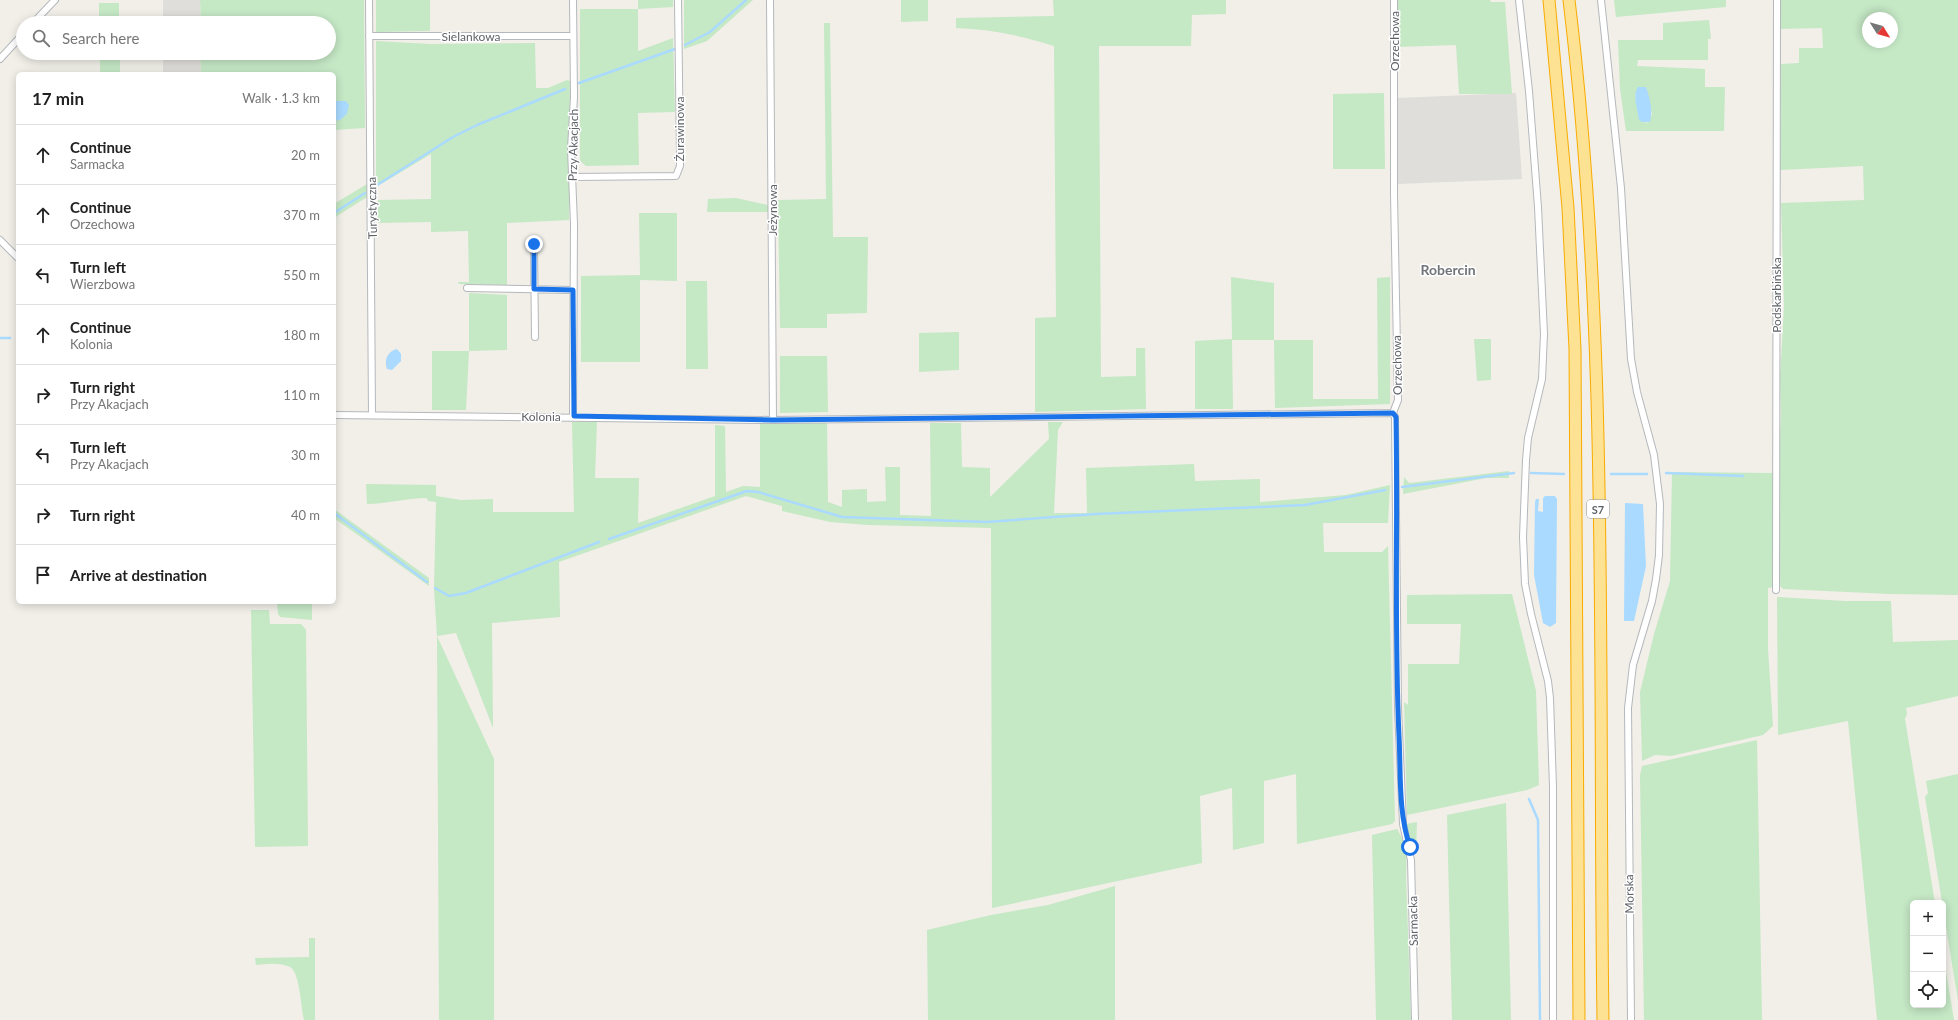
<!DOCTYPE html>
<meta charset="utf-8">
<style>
body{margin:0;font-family:Lato,sans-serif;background:#f2f2f2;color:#222}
.controls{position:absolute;right:12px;bottom:12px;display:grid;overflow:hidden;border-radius:6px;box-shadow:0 2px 10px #0003}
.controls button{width:36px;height:36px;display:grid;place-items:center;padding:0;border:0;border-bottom:1px solid #e0e0e0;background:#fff;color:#222;font:20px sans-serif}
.compass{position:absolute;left:1862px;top:12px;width:36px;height:36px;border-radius:50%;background:#fff;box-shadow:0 2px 10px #0003;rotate:127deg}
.stop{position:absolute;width:12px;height:12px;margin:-9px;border:3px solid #1a73e8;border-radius:50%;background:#fff}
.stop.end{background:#1a73e8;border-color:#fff;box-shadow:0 1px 4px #0008}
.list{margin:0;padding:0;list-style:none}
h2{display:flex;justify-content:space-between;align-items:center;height:52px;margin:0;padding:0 16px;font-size:17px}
h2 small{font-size:13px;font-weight:400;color:#767676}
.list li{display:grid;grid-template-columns:26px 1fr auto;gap:12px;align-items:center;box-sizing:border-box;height:60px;padding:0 16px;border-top:1px solid #e0e0e0}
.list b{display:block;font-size:15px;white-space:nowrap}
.list p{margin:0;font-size:13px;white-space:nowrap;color:#767676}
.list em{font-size:13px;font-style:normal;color:#767676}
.icon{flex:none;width:22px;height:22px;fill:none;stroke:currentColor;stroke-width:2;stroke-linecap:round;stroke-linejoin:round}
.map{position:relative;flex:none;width:1958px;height:1020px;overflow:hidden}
.search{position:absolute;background:#fff;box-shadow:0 2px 10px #0003;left:16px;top:16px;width:320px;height:44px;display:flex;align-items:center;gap:10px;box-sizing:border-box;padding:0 14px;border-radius:22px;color:#767676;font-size:15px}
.panel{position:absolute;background:#fff;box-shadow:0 2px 10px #0003;left:16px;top:72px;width:320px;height:532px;border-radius:6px}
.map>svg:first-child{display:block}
.industrial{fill:#e0deda}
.green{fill:#c5e8c5;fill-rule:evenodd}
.water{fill:#aadaff}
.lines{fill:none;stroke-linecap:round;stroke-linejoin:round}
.stream{stroke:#aadaff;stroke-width:2.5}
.minor-casing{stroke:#b5b8bc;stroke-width:8}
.motorway-casing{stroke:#f9ab00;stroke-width:13}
.minor{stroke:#fff;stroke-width:6}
.motorway{stroke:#fde293;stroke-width:11}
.route{stroke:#1a73e8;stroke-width:5}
.labels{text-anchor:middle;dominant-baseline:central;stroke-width:3;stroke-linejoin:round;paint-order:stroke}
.shield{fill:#fff;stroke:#8f9295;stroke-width:1}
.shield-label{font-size:11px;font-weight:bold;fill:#5f6368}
.street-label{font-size:12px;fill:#5f6368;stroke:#fff}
.quarter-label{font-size:14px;font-weight:bold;fill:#70757a;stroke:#fff}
</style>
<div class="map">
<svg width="1958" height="1020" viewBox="0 0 1958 1020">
<rect width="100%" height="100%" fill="#f1efe8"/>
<path class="industrial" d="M 163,0 L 200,0 L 201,23 L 163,23 Z
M 163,53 L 200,53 L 201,74 L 163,74 Z
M 1516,93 L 1522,179 L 1398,184 L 1398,98 Z"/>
<path class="green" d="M 200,0 L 364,0 L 365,128 L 334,130 L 334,74 L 201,74 L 200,53 L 329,53 L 329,23 L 201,23 Z
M 376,0 L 430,0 L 430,31 L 376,32 Z
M 638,0 L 673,0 L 673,7 L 638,9 L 638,51 L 673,38 L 675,112 L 638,113 L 639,165 L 586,166 L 580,161 L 580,9 L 638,9 Z
M 684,0 L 753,0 L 707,41 L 684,49 Z
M 901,0 L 928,0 L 928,21 L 901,22 Z
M 1053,0 L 1226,0 L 1226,14 L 1192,15 L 1191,46 L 1099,46 L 1101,377 L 1136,376 L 1136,348 L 1145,348 L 1146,409 L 1035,412 L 1035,318 L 1056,317 L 1054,46 C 1023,36 990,29 956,28 L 956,18 L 1054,16 Z
M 1398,0 L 1490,0 L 1491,2 L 1505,2 L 1512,94 L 1459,94 L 1456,45 L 1397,47 Z
M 1614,0 L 1726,0 L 1726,7 L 1616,17 Z
M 1780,0 L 1958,0 L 1958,595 L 1890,594 L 1783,589 L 1779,585 L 1778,487 L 1781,414 L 1780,378 L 1784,306 L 1781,203 L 1864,200 L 1863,166 L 1780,170 L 1781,64 L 1799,63 L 1799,48 L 1823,48 L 1822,28 L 1780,29 ZM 1868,18 L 1892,18 L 1892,42 L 1868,42 Z
M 99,3 L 119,3 L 119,23 L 99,23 Z
M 1709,20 L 1711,39 L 1708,39 L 1708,60 L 1638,60 L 1637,66 L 1705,69 L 1705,87 L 1725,87 L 1724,131 L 1626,131 L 1620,89 L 1618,40 L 1663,40 L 1663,23 ZM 1646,87 L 1652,114 L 1647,123 L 1640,120 L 1635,95 Z
M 824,23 L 830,23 L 833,237 L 868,237 L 867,313 L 827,314 L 827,328 L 780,328 L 778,200 L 826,199 Z
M 376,41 L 430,44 L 535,43 L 536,88 L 548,88 L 567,80 L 570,81 L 569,220 L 507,223 L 507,285 L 459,284 L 458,282 L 469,282 L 468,231 L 431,232 L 431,222 L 378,223 L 378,200 L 431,199 L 431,154 L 376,187 Z
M 100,53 L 120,53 L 120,74 L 100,74 Z
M 1384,93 L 1385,169 L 1333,169 L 1333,94 Z
M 367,184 L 367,197 L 334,218 L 334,204 Z
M 736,198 L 768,205 L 768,212 L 707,212 L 708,199 Z
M 639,213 L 677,213 L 677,281 L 640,280 L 640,362 L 581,362 L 581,276 L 640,275 Z
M 1231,277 L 1274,283 L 1274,340 L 1313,340 L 1313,399 L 1378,399 L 1377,278 L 1390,277 L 1390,404 L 1275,408 L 1274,340 L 1232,340 L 1233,409 L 1195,409 L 1195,341 L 1232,339 Z
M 686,281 L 707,281 L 708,369 L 686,369 Z
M 469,293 L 507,295 L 507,350 L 469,351 L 466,410 L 432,410 L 432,351 L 469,351 Z
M 959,332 L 959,370 L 919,372 L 919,333 Z
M 1474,339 L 1491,339 L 1491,380 L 1477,381 Z
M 780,356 L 827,356 L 828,412 L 780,413 Z
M 572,422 L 597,422 L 595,478 L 639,478 L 638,523 L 715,496 L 715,425 L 725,426 L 726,492 L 743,486 L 760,487 L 760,422 L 827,422 L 828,502 L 842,507 L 842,490 L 867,489 L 867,502 L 886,501 L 885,467 L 900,467 L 900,515 L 931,516 L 930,423 L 961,423 L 962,467 L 990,468 L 990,497 L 1049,439 L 1048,422 L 1063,422 L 1058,430 L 1054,513 L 1087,513 L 1086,468 L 1194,464 L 1195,481 L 1260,479 L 1260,502 L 1346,495 L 1390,485 L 1388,523 L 1323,523 L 1324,552 L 1382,552 L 1388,546 L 1395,821 L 1392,824 L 1297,844 L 1296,774 L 1264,781 L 1264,843 L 1233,850 L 1232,788 L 1200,796 L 1202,863 L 992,908 L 991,528 L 868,525 L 830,522 L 782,511 L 782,506 L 746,496 L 559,562 L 560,617 L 492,623 L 493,728 L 456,633 L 437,636 L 494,759 L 494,1020 L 439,1020 L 437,636 L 434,589 L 436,502 L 428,501 L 427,498 C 406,498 387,504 367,504 L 366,484 L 436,485 L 436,496 L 461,500 L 493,499 L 493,512 L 574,512 Z
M 1509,471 L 1509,478 L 1486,478 L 1403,494 L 1404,477 L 1409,483 Z
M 1672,472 L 1773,473 L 1773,587 L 1768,588 L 1768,649 L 1773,726 L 1763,735 L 1671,756 L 1655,755 L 1642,761 L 1640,692 L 1654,634 L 1670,581 Z
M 334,509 L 429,578 L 429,586 L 334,518 Z
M 1512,594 L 1536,691 L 1539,785 L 1527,790 L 1407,815 L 1404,702 L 1408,705 L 1408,664 L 1459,664 L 1461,624 L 1407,624 L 1407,595 Z
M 1777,597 L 1845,601 L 1891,601 L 1893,642 L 1958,640 L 1958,696 L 1906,708 L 1907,714 L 1905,719 L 1935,903 L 1913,903 L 1913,1005 L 1943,1005 L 1943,953 L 1954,1020 L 1877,1020 L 1848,721 L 1778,735 Z
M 277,602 L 312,603 L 312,620 L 280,617 L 278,614 Z
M 251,610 L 269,610 L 270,624 L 301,624 L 306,630 L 308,846 L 255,847 Z
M 1757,740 L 1762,1020 L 1644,1020 L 1640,775 L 1642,766 Z
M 1958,774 L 1958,1001 L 1925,797 L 1928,793 L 1926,781 Z
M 1506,803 L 1511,1020 L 1452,1020 L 1447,815 Z
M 1417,822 L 1416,850 L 1412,849 L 1406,824 Z
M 1397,829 L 1407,847 L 1406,875 L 1411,1020 L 1376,1020 L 1372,835 Z
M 1115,886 L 1115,1020 L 928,1020 L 927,930 L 991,915 L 1048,905 Z
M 309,938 L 315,938 L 315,1020 L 304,1020 C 301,1009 300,972 290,967 C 280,962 266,964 256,965 L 255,958 L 309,957 Z"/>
<path class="water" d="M 1638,87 L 1646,87 C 1650,98 1653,110 1650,122 L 1642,122 L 1639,120 C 1638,110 1632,96 1638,87 Z
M 334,101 L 346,101 L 349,105 L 347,114 L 340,120 L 334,121 Z
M 397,349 L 401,354 L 401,361 L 392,370 L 387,369 C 384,361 387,351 397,349 Z
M 1545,496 L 1555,496 L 1557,499 L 1556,623 L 1550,627 L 1543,623 L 1534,575 L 1535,502 L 1536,499 L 1539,499 L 1538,511 L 1543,512 L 1543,498 Z
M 1625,503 L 1643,504 L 1646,566 L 1634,621 L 1624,621 Z"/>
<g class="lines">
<path class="stream" d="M 685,45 L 710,32 L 746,0
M 579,83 L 675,49
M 377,185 L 453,137 L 477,125 L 565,89
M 334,213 L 365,193
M 0,338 L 10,338
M 1531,473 L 1564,474
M 1666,473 L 1743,476
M 1611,474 L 1647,474
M 1402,487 L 1514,473
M 334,513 L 427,582
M 609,539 L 747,491 L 758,492 L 842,517 L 987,522 L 1096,514 L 1305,505 L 1385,490
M 435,588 L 449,596 L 466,593 L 599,542
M 1529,799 L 1538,820 L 1540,1020"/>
<g class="minor-casing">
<path id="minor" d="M 369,0 L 372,415
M 573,0 L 574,97 L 571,149 L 574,224 L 573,416
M 770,0 L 773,420
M 1519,0 L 1529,91 L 1538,207 L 1544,334 L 1542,379 L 1528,438 L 1526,460 L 1523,537 L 1525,584 L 1531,614 L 1548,681 L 1550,698 L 1553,787 L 1553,1020
M 1601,0 L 1621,188 L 1631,359 L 1637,392 L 1654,455 L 1660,504 L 1659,555 L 1656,579 L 1652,601 L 1633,665 L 1628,708 L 1631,1020
M 33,23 L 55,0
M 369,36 L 573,36
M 0,59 L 23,34
M 572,177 L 676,176 L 680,166 L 680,155 L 678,0
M 0,240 L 18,258
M 534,244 L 535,337
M 467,288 L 573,290
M 1393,413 L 1395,417 L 1398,708 L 1403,824 L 1411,860 L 1415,1020
M 1393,413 L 1398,400 L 1394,194 L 1394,0
M 334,415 L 773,420 L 1393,413
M 1776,590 L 1777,0"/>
</g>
<g class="motorway-casing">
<path id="motorway" d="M 1549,0 L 1568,208 L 1575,349 L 1579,1020
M 1569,0 C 1610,338 1598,680 1603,1020"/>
</g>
<use href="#minor" class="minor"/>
<use href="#motorway" class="motorway"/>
</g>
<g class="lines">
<path class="route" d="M 534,244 L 534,289 L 573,290 L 574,416 L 773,420 L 1393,413 L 1396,417 C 1398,523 1394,630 1399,736 C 1401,773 1398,812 1410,847"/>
</g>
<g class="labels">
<rect class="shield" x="1587" y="500" width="22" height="18" rx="3"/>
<g class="shield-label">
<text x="1598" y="509">S7</text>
</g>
<g class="street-label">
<text x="471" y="36">Sielankowa</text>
<text transform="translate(1394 41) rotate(-90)">Orzechowa</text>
<text transform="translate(679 129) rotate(-90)">Żurawinowa</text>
<text transform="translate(573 145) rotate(-89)">Przy Akacjach</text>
<text transform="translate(372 208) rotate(-91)">Turystyczna</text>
<text transform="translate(772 210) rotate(-90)">Jeżynowa</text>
<text transform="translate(1776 295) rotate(-90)">Podskarbińska</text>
<text transform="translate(1397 365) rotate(-91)">Orzechowa</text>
<text x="541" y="416">Kolonia</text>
<text transform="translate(1629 894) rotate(-91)">Morska</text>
<text transform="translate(1413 921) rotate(-91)">Sarmacka</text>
</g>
<g class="quarter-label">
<text x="1448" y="269">Robercin</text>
</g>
</g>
</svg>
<div class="controls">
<button>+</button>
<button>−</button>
<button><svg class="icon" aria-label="locate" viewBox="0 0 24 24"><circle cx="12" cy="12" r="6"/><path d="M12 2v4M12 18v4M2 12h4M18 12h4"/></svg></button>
</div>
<svg class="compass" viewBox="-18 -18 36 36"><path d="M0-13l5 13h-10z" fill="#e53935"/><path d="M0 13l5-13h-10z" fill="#767676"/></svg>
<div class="stop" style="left:1410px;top:847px"></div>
<div class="stop end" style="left:534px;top:244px"></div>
<div class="search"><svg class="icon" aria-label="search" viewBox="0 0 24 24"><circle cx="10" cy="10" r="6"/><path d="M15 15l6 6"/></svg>Search here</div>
<section class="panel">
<h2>17 min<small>Walk · 1.3 km</small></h2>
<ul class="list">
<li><svg class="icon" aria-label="ahead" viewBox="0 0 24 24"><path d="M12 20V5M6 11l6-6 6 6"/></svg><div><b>Continue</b><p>Sarmacka</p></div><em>20 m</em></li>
<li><svg class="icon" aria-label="ahead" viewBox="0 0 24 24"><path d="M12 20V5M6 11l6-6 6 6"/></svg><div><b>Continue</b><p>Orzechowa</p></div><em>370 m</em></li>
<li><svg class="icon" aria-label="left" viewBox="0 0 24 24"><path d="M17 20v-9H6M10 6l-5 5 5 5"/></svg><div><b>Turn left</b><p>Wierzbowa</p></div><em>550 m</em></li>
<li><svg class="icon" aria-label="ahead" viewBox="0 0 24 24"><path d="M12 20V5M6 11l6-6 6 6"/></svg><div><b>Continue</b><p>Kolonia</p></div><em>180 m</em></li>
<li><svg class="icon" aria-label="right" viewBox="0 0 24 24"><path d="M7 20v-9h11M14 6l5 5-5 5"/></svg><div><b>Turn right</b><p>Przy Akacjach</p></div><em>110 m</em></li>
<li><svg class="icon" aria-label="left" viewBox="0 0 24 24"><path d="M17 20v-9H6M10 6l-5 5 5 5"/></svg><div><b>Turn left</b><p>Przy Akacjach</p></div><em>30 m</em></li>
<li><svg class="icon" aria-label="right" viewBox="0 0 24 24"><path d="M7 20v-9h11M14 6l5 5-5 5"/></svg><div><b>Turn right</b></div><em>40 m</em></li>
<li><svg class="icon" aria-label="arrive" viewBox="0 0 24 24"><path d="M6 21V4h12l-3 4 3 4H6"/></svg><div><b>Arrive at destination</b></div></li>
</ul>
</section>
</div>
